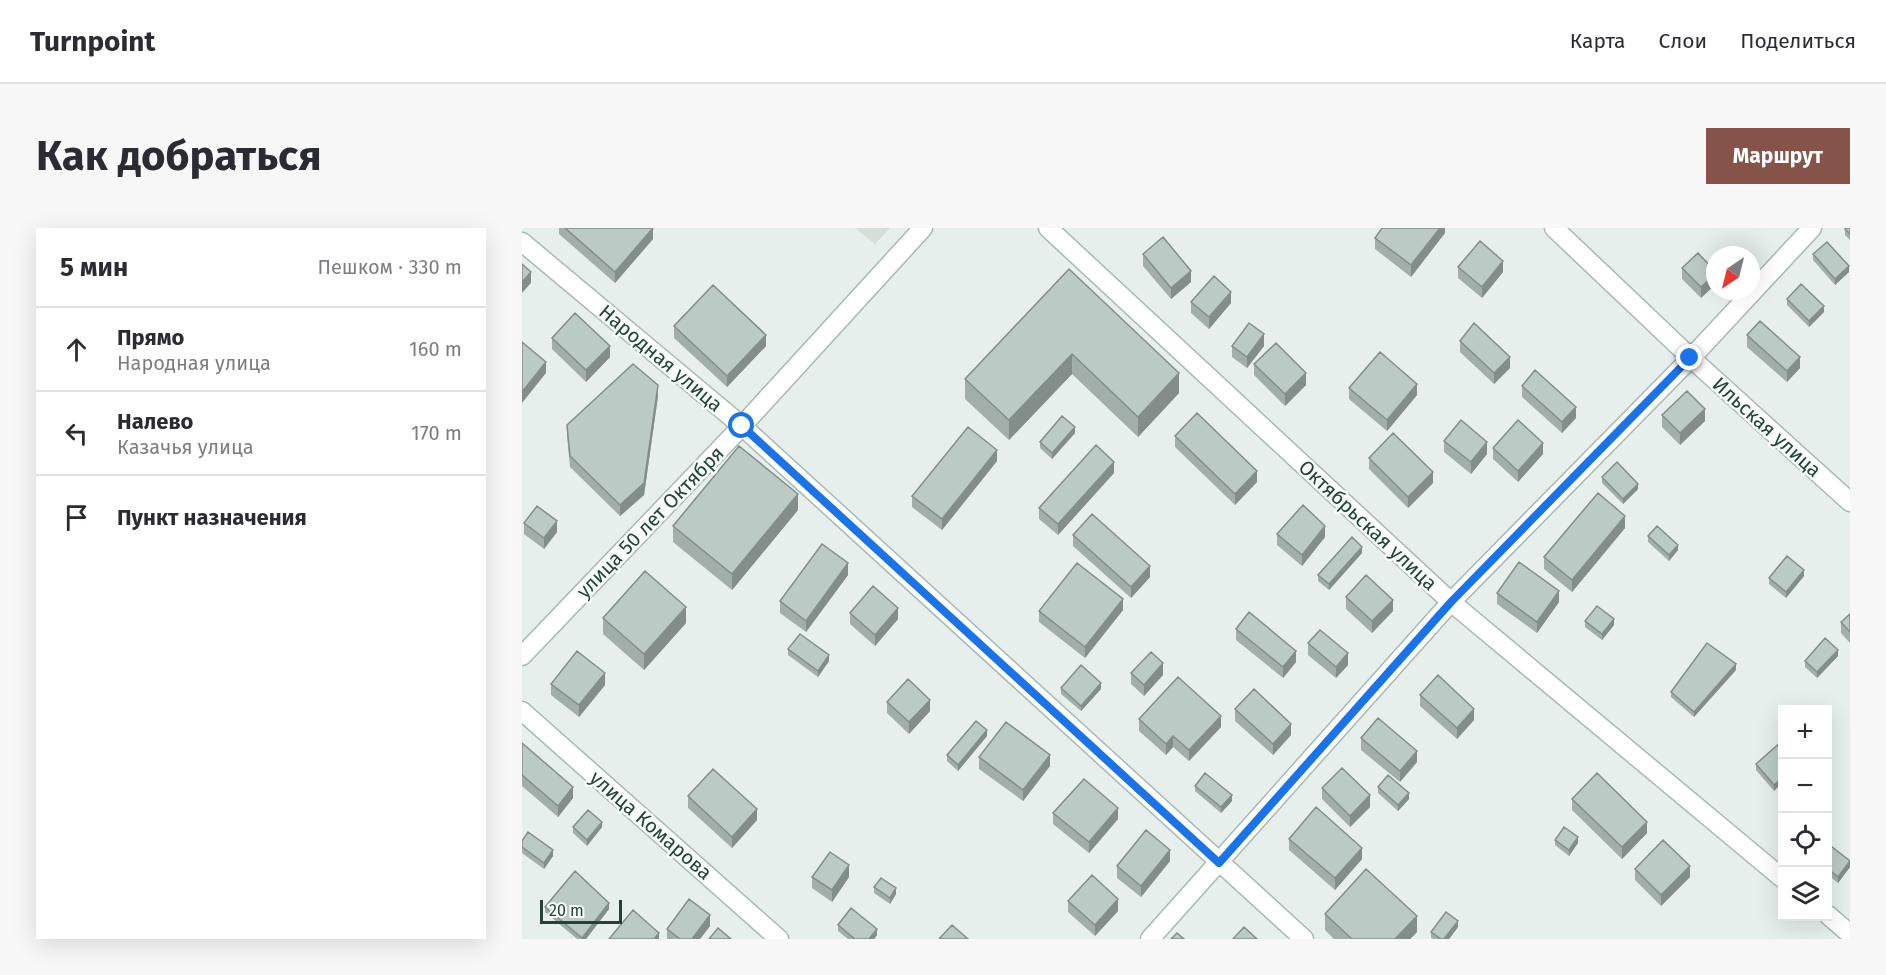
<!DOCTYPE html>
<html lang="ru">
<meta charset="utf-8">
<style>
body{margin:0;font-family:"Fira Sans",sans-serif;background:#f7f7f7;color:#2b2b33}
.controls{position:absolute;right:18px;bottom:18px;display:grid;overflow:hidden;border-radius:0px;box-shadow:0 6px 24px #0002}
.controls button{width:54px;height:54px;display:grid;place-items:center;padding:0;border:0;border-bottom:2px solid #e1e1e2;background:#fff;color:#2b2b33;font:30px sans-serif}
.compass{position:absolute;left:1184px;top:18px;width:54px;height:54px;border-radius:50%;background:#fff;box-shadow:0 6px 24px #0002;rotate:215deg}
.scale{position:absolute;left:18px;bottom:15px;width:82px;box-sizing:border-box;padding-left:6px;border:3px solid #24423a;border-top:0;font-size:16px;line-height:21px;white-space:nowrap;color:#24423a;-webkit-text-stroke:4px #f7fbf9;paint-order:stroke}
.stop{position:absolute;width:18px;height:18px;margin:-14px;border:4px solid #1a73e8;border-radius:50%;background:#fff}
.stop.end{background:#1a73e8;border-color:#fff;box-shadow:0 2px 6px #0008}
.list{margin:0;padding:0;list-style:none}
h2{display:flex;justify-content:space-between;align-items:center;height:78px;margin:0;padding:0 24px;font-size:26px}
h2 small{font-size:20px;font-weight:400;color:#7c7c81}
.list li{display:grid;grid-template-columns:39px 1fr auto;gap:18px;align-items:center;box-sizing:border-box;height:84px;padding:0 24px;border-top:2px solid #e1e1e2}
.list b{display:block;font-size:22px;white-space:nowrap}
.list p{margin:0;font-size:20px;white-space:nowrap;color:#7c7c81}
.list em{font-size:20px;font-style:normal;color:#7c7c81}
.icon{flex:none;width:33px;height:33px;fill:none;stroke:currentColor;stroke-width:2;stroke-linecap:round;stroke-linejoin:round}
.map{position:relative;flex:none;width:1328px;height:711px;overflow:hidden;border-radius:0px}
header{display:flex;align-items:center;gap:36px;box-sizing:border-box;height:84px;padding:0 30px;background:#fff;border-bottom:2px solid #e1e1e2}
header strong{font-size:28px}
nav{display:flex;gap:33px;margin-inline-start:auto;font-size:21px}
.intro{display:flex;align-items:center;justify-content:space-between;box-sizing:border-box;height:144px;padding:0 36px}
h1{margin:0;font-size:42px}
.button{padding:15px 27px;border-radius:0px;background:#855347;color:#fff;font-size:21px;font-weight:700}
main{display:flex;gap:36px;padding:0 36px}
aside{flex:1;background:#fff;border-radius:0px;box-shadow:0 6px 24px #0002}
.map>svg:first-child{display:block}
.built{fill:#d4dfda}
.lines{fill:none;stroke-linecap:round;stroke-linejoin:round}
.minor-casing{stroke:#a8b8b2;stroke-width:21}
.tertiary-casing{stroke:#a8b8b2;stroke-width:21}
.minor{stroke:#fff;stroke-width:18}
.tertiary{stroke:#fff;stroke-width:18}
.wall{fill:#a1aea9}
.shaded-wall{fill:#838d89}
.building{fill:#bbcac4;stroke:#838d89;stroke-width:1.5}
.route{stroke:#1a73e8;stroke-width:8}
.labels{text-anchor:middle;dominant-baseline:central;stroke-width:5;stroke-linejoin:round;paint-order:stroke}
.street-label{font-size:20px;fill:#24423a;stroke:#f7fbf9}
</style>
<header>
<strong>Turnpoint</strong>
<nav><a>Карта</a><a>Слои</a><a>Поделиться</a></nav>
</header>
<div class="intro"><h1>Как добраться</h1><a class="button">Маршрут</a></div>
<main>
<aside>
<h2>5 мин<small>Пешком · 330 m</small></h2>
<ul class="list">
<li><svg class="icon" aria-label="ahead" viewBox="0 0 24 24"><path d="M12 20V5M6 11l6-6 6 6"/></svg><div><b>Прямо</b><p>Народная улица</p></div><em>160 m</em></li>
<li><svg class="icon" aria-label="left" viewBox="0 0 24 24"><path d="M17 20v-9H6M10 6l-5 5 5 5"/></svg><div><b>Налево</b><p>Казачья улица</p></div><em>170 m</em></li>
<li><svg class="icon" aria-label="arrive" viewBox="0 0 24 24"><path d="M6 21V4h12l-3 4 3 4H6"/></svg><div><b>Пункт назначения</b></div></li>
</ul>
</aside>
<div class="map">
<svg width="1328" height="711" viewBox="0 0 1328 711">
<rect width="100%" height="100%" fill="#e6efeb"/>
<path class="built" d="M 333,0 L 368,0 L 353,16 Z"/>
<g class="lines">
<g class="minor-casing">
<path id="minor" d="M 526,0 L 929,374 L 1260,650
M 0,14 L 220,198 L 782,711
M 0,428 L 220,198 L 401,0
M 0,483 L 257,711
M 1306,687 L 1328,706
M 628,711 L 929,374 L 1169,130 L 1290,0"/>
</g>
<g class="tertiary-casing">
<path id="tertiary" d="M 1032,0 L 1169,130 L 1328,274"/>
</g>
<use href="#minor" class="minor"/>
<use href="#tertiary" class="tertiary"/>
</g>
<path class="wall" d="M 37,0 L 131,0 L 131,11 L 93,55 L 37,6 Z
M 923,0 L 923,5 L 889,49 L 853,21 L 853,10 Z
M 1328,0 L 1328,12 L 1323,7 L 1323,1 Z
M 621,26 L 669,54 L 649,71 L 621,38 Z
M 1291,26 L 1327,44 L 1313,57 L 1291,32 Z
M 936,39 L 981,44 L 960,70 L 936,50 Z
M 1160,40 L 1193,43 L 1179,70 L 1160,51 Z
M 547,41 L 657,165 L 616,209 L 550,146 L 487,212 L 443,171 L 443,151 Z
M 1265,71 L 1302,84 L 1287,99 L 1265,77 Z
M 669,74 L 709,75 L 687,101 L 669,85 Z
M 152,98 L 244,118 L 205,159 L 152,110 Z
M 1225,107 L 1278,140 L 1265,154 L 1225,119 Z
M 30,110 L 88,129 L 64,154 L 30,121 Z
M 938,113 L 988,140 L 972,156 L 938,124 Z
M 710,118 L 742,118 L 725,140 L 710,129 Z
M 732,136 L 784,157 L 763,178 L 732,147 Z
M 1000,158 L 1054,190 L 1040,205 L 1000,169 Z
M 827,160 L 895,167 L 865,203 L 827,171 Z
M 136,168 L 122,267 L 98,288 L 48,239 L 45,208 L 45,197 Z
M 1140,187 L 1183,193 L 1158,217 L 1140,199 Z
M 553,205 L 530,231 L 518,220 L 518,214 Z
M 653,208 L 735,254 L 713,277 L 653,219 Z
M 922,213 L 965,226 L 949,246 L 922,224 Z
M 971,220 L 1021,226 L 996,254 L 971,231 Z
M 847,230 L 911,255 L 886,280 L 847,241 Z
M 475,233 L 420,302 L 390,279 L 390,268 Z
M 592,245 L 536,307 L 517,291 L 517,280 Z
M 1080,249 L 1116,261 L 1101,276 L 1080,255 Z
M 276,282 L 210,362 L 151,314 L 151,298 Z
M 2,295 L 35,304 L 22,321 L 2,306 Z
M 1103,300 L 1050,364 L 1022,341 L 1022,329 Z
M 755,306 L 803,309 L 780,338 L 755,317 Z
M 551,307 L 628,349 L 609,370 L 551,318 Z
M 1126,308 L 1156,322 L 1147,333 L 1126,314 Z
M 840,325 L 807,362 L 796,353 L 796,347 Z
M 326,347 L 284,404 L 258,385 L 258,373 Z
M 1282,348 L 1264,370 L 1247,356 L 1247,350 Z
M 975,365 L 1037,374 L 1015,405 L 975,376 Z
M 824,369 L 871,383 L 850,405 L 824,381 Z
M 601,382 L 563,430 L 517,394 L 517,383 Z
M 328,385 L 376,391 L 353,418 L 328,396 Z
M 1328,386 L 1328,415 L 1319,405 L 1319,394 Z
M 81,390 L 164,395 L 122,442 L 81,406 Z
M 1063,393 L 1092,397 L 1080,412 L 1063,399 Z
M 714,401 L 774,434 L 761,450 L 714,412 Z
M 786,415 L 826,437 L 814,450 L 786,427 Z
M 266,421 L 307,433 L 296,449 L 266,427 Z
M 1316,428 L 1295,450 L 1283,439 L 1283,433 Z
M 1214,442 L 1172,489 L 1149,469 L 1149,464 Z
M 609,445 L 641,447 L 622,468 L 609,456 Z
M 29,456 L 83,457 L 57,489 L 29,467 Z
M 539,460 L 579,461 L 559,483 L 539,466 Z
M 898,467 L 952,492 L 935,511 L 898,478 Z
M 365,474 L 408,483 L 387,506 L 365,485 Z
M 713,481 L 769,507 L 751,527 L 713,493 Z
M 617,491 L 699,499 L 667,533 L 651,519 L 644,527 L 617,503 Z
M 465,508 L 436,543 L 425,533 L 425,527 Z
M 839,510 L 895,534 L 878,554 L 839,522 Z
M 1260,513 L 1252,563 L 1234,542 L 1234,536 Z
M 0,515 L 51,570 L 36,589 L 0,558 Z
M 457,529 L 528,538 L 501,573 L 457,541 Z
M 673,558 L 710,573 L 699,585 L 673,563 Z
M 856,559 L 887,571 L 876,583 L 856,565 Z
M 800,560 L 848,579 L 828,599 L 800,571 Z
M 166,568 L 235,592 L 210,620 L 166,580 Z
M 1050,571 L 1125,605 L 1100,631 L 1050,582 Z
M 531,585 L 596,591 L 567,625 L 531,596 Z
M 51,599 L 80,599 L 65,618 L 51,605 Z
M 767,611 L 840,631 L 813,662 L 767,622 Z
M 1033,612 L 1056,615 L 1047,628 L 1033,617 Z
M 0,613 L 31,628 L 22,641 L 0,625 Z
M 1305,615 L 1328,633 L 1328,639 L 1316,655 L 1305,646 Z
M 648,633 L 619,669 L 595,650 L 595,638 Z
M 1113,641 L 1168,649 L 1139,678 L 1113,652 Z
M 290,649 L 327,649 L 310,674 L 290,660 Z
M 352,659 L 374,666 L 368,676 L 352,665 Z
M 546,673 L 596,683 L 573,708 L 546,684 Z
M 23,679 L 87,681 L 64,711 L 55,711 L 23,684 Z
M 803,686 L 895,704 L 888,711 L 812,711 L 803,702 Z
M 316,697 L 355,707 L 352,711 L 326,711 L 316,703 Z
M 188,698 L 178,711 L 145,711 L 145,701 Z
M 936,699 L 927,711 L 911,711 L 909,710 L 909,704 Z"/>
<path class="shaded-wall" d="M 131,0 L 131,11 L 93,55 L 93,44 Z
M 918,0 L 923,0 L 923,5 L 889,49 L 889,37 Z
M 981,33 L 981,44 L 960,70 L 960,59 Z
M 1327,38 L 1327,44 L 1313,57 L 1313,51 Z
M 669,43 L 669,54 L 649,71 L 649,60 Z
M 9,44 L 9,55 L 0,65 L 0,54 Z
M 1193,46 L 1193,57 L 1179,70 L 1179,59 Z
M 709,64 L 709,75 L 687,101 L 687,89 Z
M 1302,78 L 1302,84 L 1287,99 L 1287,93 Z
M 742,106 L 742,118 L 725,140 L 725,129 Z
M 244,107 L 244,118 L 205,159 L 205,148 Z
M 88,118 L 88,129 L 64,154 L 64,142 Z
M 550,126 L 550,146 L 487,212 L 487,192 Z
M 988,129 L 988,140 L 972,156 L 972,145 Z
M 1278,129 L 1278,140 L 1265,154 L 1265,143 Z
M 24,134 L 24,145 L 0,175 L 0,164 Z
M 657,145 L 657,165 L 616,209 L 616,189 Z
M 784,145 L 784,157 L 763,178 L 763,166 Z
M 895,156 L 895,167 L 865,203 L 865,192 Z
M 136,157 L 136,168 L 122,267 L 98,288 L 98,277 Z
M 1054,179 L 1054,190 L 1040,205 L 1040,194 Z
M 1183,181 L 1183,193 L 1158,217 L 1158,205 Z
M 553,199 L 553,205 L 530,231 L 530,225 Z
M 965,214 L 965,226 L 949,246 L 949,234 Z
M 1021,215 L 1021,226 L 996,254 L 996,243 Z
M 475,222 L 475,233 L 420,302 L 420,291 Z
M 592,234 L 592,245 L 536,307 L 536,296 Z
M 735,243 L 735,254 L 713,277 L 713,266 Z
M 911,244 L 911,255 L 886,280 L 886,269 Z
M 1116,256 L 1116,261 L 1101,276 L 1101,271 Z
M 276,266 L 276,282 L 210,362 L 210,346 Z
M 1103,288 L 1103,300 L 1050,364 L 1050,352 Z
M 35,293 L 35,304 L 22,321 L 22,310 Z
M 803,298 L 803,309 L 780,338 L 780,327 Z
M 1156,317 L 1156,322 L 1147,333 L 1147,327 Z
M 840,319 L 840,325 L 807,362 L 807,356 Z
M 326,335 L 326,347 L 284,404 L 284,393 Z
M 628,338 L 628,349 L 609,370 L 609,359 Z
M 1282,342 L 1282,348 L 1264,370 L 1264,364 Z
M 1037,363 L 1037,374 L 1015,405 L 1015,394 Z
M 601,371 L 601,382 L 563,430 L 563,419 Z
M 871,372 L 871,383 L 850,405 L 850,393 Z
M 164,379 L 164,395 L 122,442 L 122,426 Z
M 376,380 L 376,391 L 353,418 L 353,407 Z
M 1092,391 L 1092,397 L 1080,412 L 1080,406 Z
M 1316,422 L 1316,428 L 1295,450 L 1295,444 Z
M 774,423 L 774,434 L 761,450 L 761,439 Z
M 826,425 L 826,437 L 814,450 L 814,439 Z
M 307,427 L 307,433 L 296,449 L 296,443 Z
M 641,435 L 641,447 L 622,468 L 622,457 Z
M 1214,436 L 1214,442 L 1172,489 L 1172,484 Z
M 83,445 L 83,457 L 57,489 L 57,477 Z
M 579,455 L 579,461 L 559,483 L 559,478 Z
M 408,472 L 408,483 L 387,506 L 387,494 Z
M 952,481 L 952,492 L 935,511 L 935,500 Z
M 699,488 L 699,499 L 667,533 L 667,522 Z
M 769,496 L 769,507 L 751,527 L 751,516 Z
M 465,502 L 465,508 L 436,543 L 436,537 Z
M 651,508 L 651,519 L 644,527 L 644,516 Z
M 895,523 L 895,534 L 878,554 L 878,543 Z
M 528,527 L 528,538 L 501,573 L 501,562 Z
M 1260,550 L 1260,555 L 1252,563 L 1252,557 Z
M 51,559 L 51,570 L 36,589 L 36,578 Z
M 887,565 L 887,571 L 876,583 L 876,577 Z
M 710,567 L 710,573 L 699,585 L 699,579 Z
M 848,567 L 848,579 L 828,599 L 828,588 Z
M 596,580 L 596,591 L 567,625 L 567,614 Z
M 235,581 L 235,592 L 210,620 L 210,609 Z
M 80,594 L 80,599 L 65,618 L 65,612 Z
M 1125,594 L 1125,605 L 1100,631 L 1100,619 Z
M 1056,609 L 1056,615 L 1047,628 L 1047,622 Z
M 840,620 L 840,631 L 813,662 L 813,650 Z
M 31,622 L 31,628 L 22,641 L 22,635 Z
M 648,622 L 648,633 L 619,669 L 619,658 Z
M 1328,633 L 1328,639 L 1316,655 L 1316,649 Z
M 327,637 L 327,649 L 310,674 L 310,662 Z
M 1168,638 L 1168,649 L 1139,678 L 1139,667 Z
M 374,660 L 374,666 L 368,676 L 368,670 Z
M 596,671 L 596,683 L 573,708 L 573,697 Z
M 87,675 L 87,681 L 64,711 L 60,711 L 60,710 Z
M 188,687 L 188,698 L 178,711 L 170,711 Z
M 895,688 L 895,704 L 888,711 L 873,711 Z
M 936,693 L 936,699 L 927,711 L 922,711 Z
M 355,701 L 355,707 L 352,711 L 347,711 Z
M 137,705 L 137,711 L 132,711 Z"/>
<path class="building" d="M 43,0 L 131,0 L 93,44 Z
M 860,0 L 918,0 L 889,37 L 853,10 Z
M 1324,0 L 1328,0 L 1328,6 L 1323,1 Z
M 641,9 L 669,43 L 649,60 L 621,26 Z
M 958,13 L 981,33 L 960,59 L 936,39 Z
M 1305,14 L 1327,38 L 1313,51 L 1291,26 Z
M 1176,25 L 1193,43 L 1193,46 L 1179,59 L 1160,40 Z
M 0,36 L 9,44 L 0,54 Z
M 547,41 L 657,145 L 616,189 L 550,126 L 487,192 L 443,151 Z
M 692,48 L 709,64 L 687,89 L 669,74 Z
M 1279,56 L 1302,78 L 1287,93 L 1265,71 Z
M 191,57 L 244,107 L 205,148 L 152,98 Z
M 53,85 L 88,118 L 64,142 L 30,110 Z
M 1238,93 L 1278,129 L 1265,143 L 1225,107 Z
M 727,95 L 742,106 L 725,129 L 710,118 Z
M 952,95 L 988,129 L 972,145 L 938,113 Z
M 0,114 L 24,134 L 0,164 Z
M 754,115 L 784,145 L 763,166 L 732,136 Z
M 858,124 L 895,156 L 865,192 L 827,160 Z
M 111,136 L 136,157 L 122,255 L 98,277 L 48,228 L 45,197 Z
M 1013,142 L 1054,179 L 1040,194 L 1000,158 Z
M 1165,163 L 1183,181 L 1158,205 L 1140,187 Z
M 675,185 L 735,243 L 713,266 L 653,208 Z
M 540,188 L 553,199 L 530,225 L 518,214 Z
M 939,192 L 965,214 L 949,234 L 922,213 Z
M 996,192 L 1021,215 L 996,243 L 971,220 Z
M 446,199 L 475,222 L 420,291 L 390,268 Z
M 871,205 L 911,244 L 886,269 L 847,230 Z
M 574,217 L 592,234 L 536,296 L 517,280 Z
M 217,218 L 276,266 L 210,346 L 151,298 Z
M 1095,234 L 1116,256 L 1101,271 L 1080,249 Z
M 1076,265 L 1103,288 L 1050,352 L 1022,329 Z
M 781,277 L 803,298 L 780,327 L 755,306 Z
M 15,278 L 35,293 L 22,310 L 2,295 Z
M 570,286 L 628,338 L 609,359 L 551,307 Z
M 1135,298 L 1156,317 L 1147,327 L 1126,308 Z
M 830,309 L 840,319 L 807,356 L 796,347 Z
M 300,316 L 326,335 L 284,393 L 258,373 Z
M 1265,328 L 1282,342 L 1264,364 L 1247,350 Z
M 997,334 L 1037,363 L 1015,394 L 975,365 Z
M 555,335 L 601,371 L 563,419 L 517,383 Z
M 123,343 L 164,379 L 122,426 L 81,390 Z
M 844,347 L 871,372 L 850,393 L 824,369 Z
M 351,358 L 376,380 L 353,407 L 328,385 Z
M 1075,378 L 1092,391 L 1080,406 L 1063,393 Z
M 727,384 L 774,423 L 761,439 L 714,401 Z
M 1328,386 L 1328,404 L 1319,394 Z
M 798,402 L 826,425 L 814,439 L 786,415 Z
M 278,406 L 307,427 L 296,443 L 266,421 Z
M 1303,410 L 1316,422 L 1295,444 L 1283,433 Z
M 1185,415 L 1214,436 L 1172,484 L 1149,464 Z
M 55,423 L 83,445 L 57,477 L 29,456 Z
M 629,424 L 641,435 L 622,457 L 609,445 Z
M 559,437 L 579,455 L 559,478 L 539,460 Z
M 916,447 L 952,481 L 935,500 L 898,467 Z
M 656,449 L 699,488 L 667,522 L 651,508 L 644,516 L 617,491 Z
M 386,451 L 408,472 L 387,494 L 365,474 Z
M 732,461 L 769,496 L 751,516 L 713,481 Z
M 856,490 L 895,523 L 878,543 L 839,510 Z
M 454,493 L 465,502 L 436,537 L 425,527 Z
M 484,494 L 528,527 L 501,562 L 457,529 Z
M 1260,513 L 1260,550 L 1252,557 L 1234,536 Z
M 0,515 L 51,559 L 36,578 L 0,547 Z
M 820,540 L 848,567 L 828,588 L 800,560 Z
M 191,541 L 235,581 L 210,609 L 166,568 Z
M 683,545 L 710,567 L 699,579 L 673,558 Z
M 1075,545 L 1125,594 L 1100,619 L 1050,571 Z
M 866,547 L 887,565 L 876,577 L 856,559 Z
M 562,551 L 596,580 L 567,614 L 531,585 Z
M 794,579 L 840,620 L 813,650 L 767,611 Z
M 66,582 L 80,594 L 65,612 L 51,599 Z
M 1042,599 L 1056,609 L 1047,622 L 1033,612 Z
M 624,602 L 648,622 L 619,658 L 595,638 Z
M 6,604 L 31,622 L 22,635 L 0,619 L 0,613 Z
M 1141,612 L 1168,638 L 1139,667 L 1113,641 Z
M 1305,615 L 1328,633 L 1316,649 L 1305,640 Z
M 308,624 L 327,637 L 310,662 L 290,649 Z
M 844,641 L 895,688 L 873,711 L 830,711 L 803,686 Z
M 53,643 L 87,675 L 60,710 L 23,679 Z
M 570,647 L 596,671 L 573,697 L 546,673 Z
M 359,650 L 374,660 L 368,670 L 352,659 Z
M 167,671 L 188,687 L 170,711 L 158,711 L 145,701 Z
M 329,680 L 355,701 L 347,711 L 333,711 L 316,697 Z
M 111,682 L 137,705 L 132,711 L 87,711 Z
M 924,684 L 936,693 L 922,711 L 919,711 L 909,704 Z
M 430,697 L 446,711 L 417,711 Z
M 722,699 L 735,711 L 711,711 Z
M 196,700 L 209,711 L 187,711 Z
M 655,705 L 662,711 L 649,711 Z"/>
<g class="lines">
<path class="route" d="M 220,198 L 697,635 L 929,374 L 1168,130"/>
</g>
<g class="labels">
<g class="street-label">
<text transform="translate(139 130) rotate(40)">Народная улица</text>
<text transform="translate(1245 199) rotate(42)">Ильская улица</text>
<text transform="translate(128 294) rotate(-46)">улица 50 лет Октября</text>
<text transform="translate(846 297) rotate(43)">Октябрьская улица</text>
<text transform="translate(129 597) rotate(41)">улица Комарова</text>
</g>
</g>
</svg>
<div class="controls">
<button>+</button>
<button>−</button>
<button><svg class="icon" aria-label="locate" viewBox="0 0 24 24"><circle cx="12" cy="12" r="6"/><path d="M12 2v4M12 18v4M2 12h4M18 12h4"/></svg></button>
<button><svg class="icon" aria-label="layers" viewBox="0 0 24 24"><path d="M12 4l9 5-9 5-9-5zM3 14l9 5 9-5"/></svg></button>
</div>
<svg class="compass" viewBox="-18 -18 36 36"><path d="M0-13l5 13h-10z" fill="#e53935"/><path d="M0 13l5-13h-10z" fill="#7c7c81"/></svg>
<div class="scale">20 m</div>
<div class="stop" style="left:220px;top:198px"></div>
<div class="stop end" style="left:1168px;top:130px"></div>
</div>
</main>
